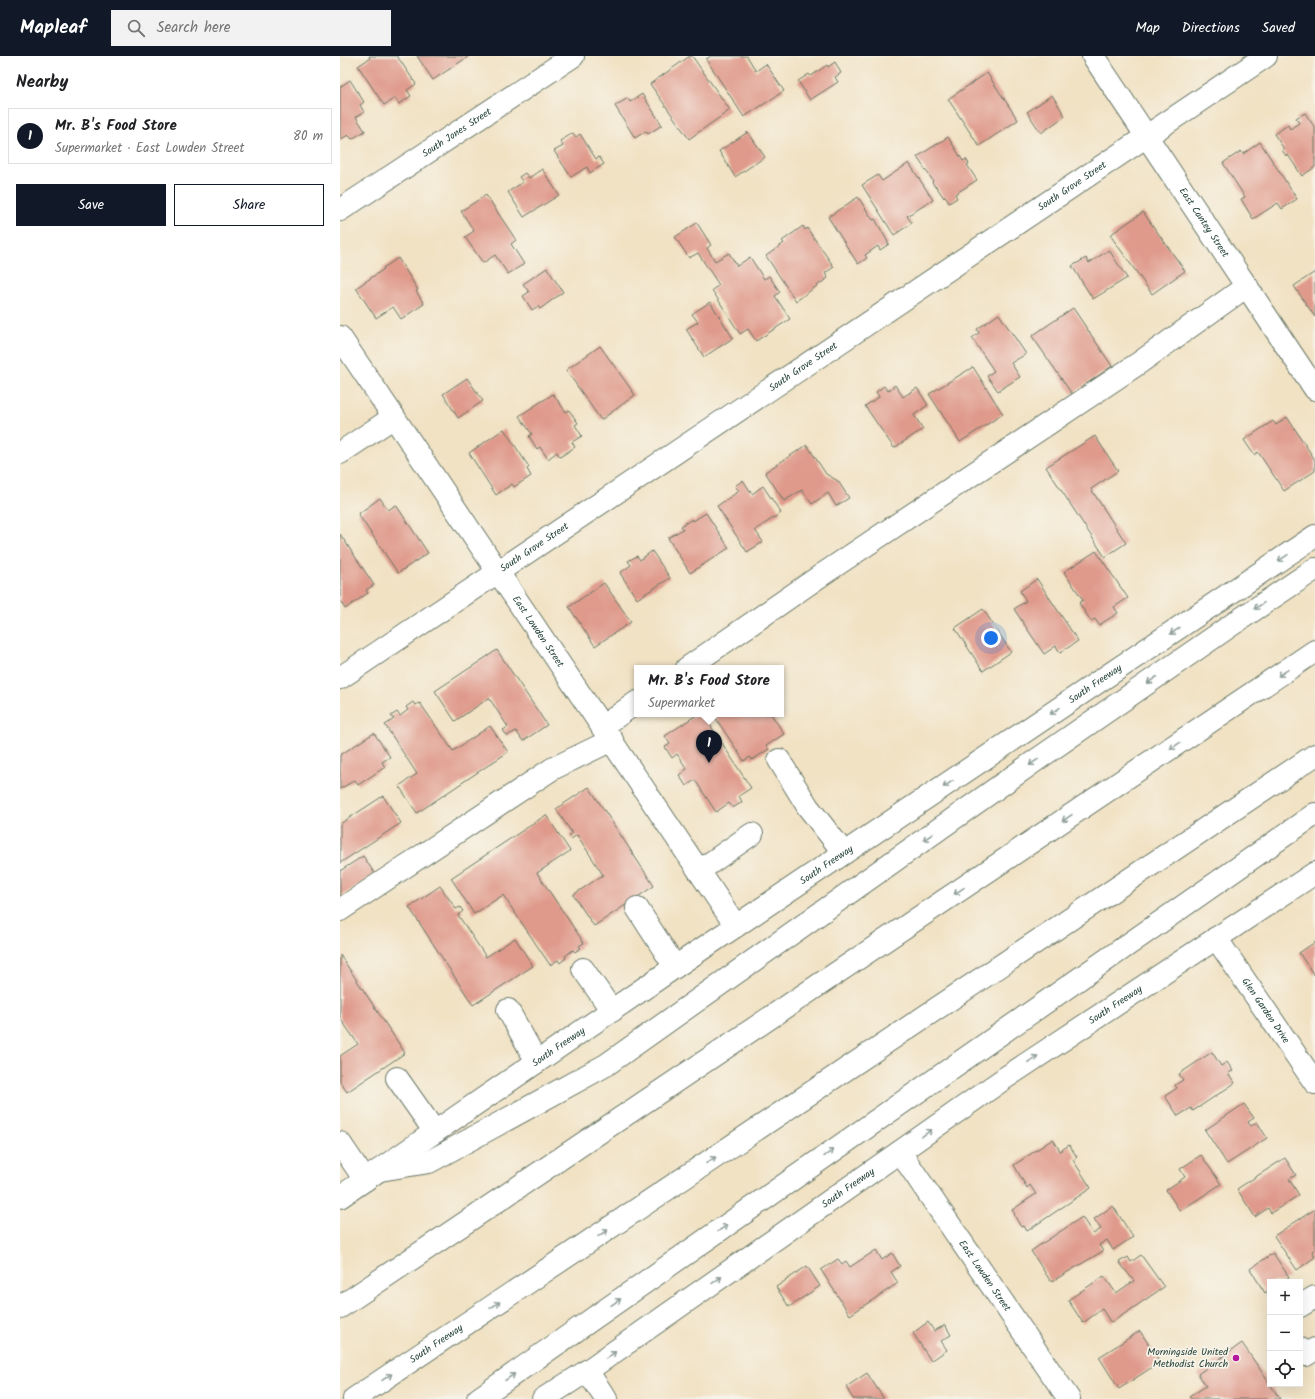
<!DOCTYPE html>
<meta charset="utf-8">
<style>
body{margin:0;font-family:Kalam,sans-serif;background:#f2f2f2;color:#202124}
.controls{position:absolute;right:12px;bottom:12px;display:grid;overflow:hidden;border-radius:0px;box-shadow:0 4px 16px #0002}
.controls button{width:36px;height:36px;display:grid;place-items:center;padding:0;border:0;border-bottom:1px solid #e0e0e0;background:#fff;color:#202124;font:20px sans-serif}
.you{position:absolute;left:651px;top:582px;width:14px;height:14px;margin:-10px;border:3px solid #fff;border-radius:50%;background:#1a73e8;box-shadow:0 0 0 6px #1a73e833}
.badge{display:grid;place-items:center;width:26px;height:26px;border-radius:50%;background:#111827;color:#fff;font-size:13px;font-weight:700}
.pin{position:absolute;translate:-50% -33px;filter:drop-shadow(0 1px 2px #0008)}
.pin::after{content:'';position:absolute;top:21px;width:14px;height:12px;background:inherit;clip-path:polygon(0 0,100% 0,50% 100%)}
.popup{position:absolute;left:294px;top:609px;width:150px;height:52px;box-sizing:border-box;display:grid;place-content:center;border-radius:0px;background:#fff;filter:drop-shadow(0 1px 3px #0005);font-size:13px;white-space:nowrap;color:#757577}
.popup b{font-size:15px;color:#202124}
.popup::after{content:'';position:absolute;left:50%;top:100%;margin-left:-8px;border:8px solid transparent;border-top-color:#fff}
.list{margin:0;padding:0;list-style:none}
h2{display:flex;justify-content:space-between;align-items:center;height:52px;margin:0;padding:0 16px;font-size:17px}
h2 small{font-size:13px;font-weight:400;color:#757577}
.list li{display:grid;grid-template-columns:26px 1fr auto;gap:12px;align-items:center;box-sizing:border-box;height:56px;margin:0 8px 8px;padding:0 8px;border:1px solid #e0e0e0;border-radius:0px}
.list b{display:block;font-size:15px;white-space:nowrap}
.list p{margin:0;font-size:13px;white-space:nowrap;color:#757577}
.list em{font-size:13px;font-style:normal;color:#757577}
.actions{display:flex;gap:8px;padding:12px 16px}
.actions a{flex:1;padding:9px 0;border:1px solid #111827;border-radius:0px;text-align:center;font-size:14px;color:#111827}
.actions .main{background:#111827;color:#fff}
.icon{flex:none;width:22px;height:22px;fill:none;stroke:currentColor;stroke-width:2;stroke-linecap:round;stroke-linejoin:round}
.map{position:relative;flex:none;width:975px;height:1343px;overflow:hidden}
header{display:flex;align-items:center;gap:24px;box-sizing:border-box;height:56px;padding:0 20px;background:#111827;color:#fff}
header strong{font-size:19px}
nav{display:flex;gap:22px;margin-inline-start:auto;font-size:14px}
.search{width:280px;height:36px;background:#f2f2f2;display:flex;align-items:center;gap:10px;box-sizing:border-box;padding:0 14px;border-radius:0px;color:#757577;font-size:15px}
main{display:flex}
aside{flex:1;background:#fff}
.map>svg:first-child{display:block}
.building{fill:#df9a8b}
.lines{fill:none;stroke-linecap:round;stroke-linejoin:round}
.minor-casing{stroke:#687766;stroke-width:24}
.major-casing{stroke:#687766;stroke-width:24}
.highway-casing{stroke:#687766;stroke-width:24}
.minor{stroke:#fff;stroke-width:22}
.major{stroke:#fff;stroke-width:22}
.highway{stroke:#fff;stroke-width:22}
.oneway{stroke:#8f9e9a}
.poi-dot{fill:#b5179e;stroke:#f7f3e8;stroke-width:1.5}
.labels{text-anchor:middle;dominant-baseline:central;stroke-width:3.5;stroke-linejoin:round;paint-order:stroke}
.street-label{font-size:10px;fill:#1f3d34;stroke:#f7f3e8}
.poi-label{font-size:10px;fill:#1f3d34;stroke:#f7f3e8;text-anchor:end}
</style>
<header>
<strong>Mapleaf</strong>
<div class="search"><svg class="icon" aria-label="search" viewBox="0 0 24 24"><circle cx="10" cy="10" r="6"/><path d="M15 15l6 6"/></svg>Search here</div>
<nav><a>Map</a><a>Directions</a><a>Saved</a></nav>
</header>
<main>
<aside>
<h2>Nearby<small></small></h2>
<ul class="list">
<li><span class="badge">1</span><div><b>Mr. B's Food Store</b><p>Supermarket · East Lowden Street</p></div><em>80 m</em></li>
</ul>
<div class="actions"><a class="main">Save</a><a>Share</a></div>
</aside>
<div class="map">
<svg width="975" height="1343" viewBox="0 0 975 1343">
<rect width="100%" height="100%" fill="#f7f3e8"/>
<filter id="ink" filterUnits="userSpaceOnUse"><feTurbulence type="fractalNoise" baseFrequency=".025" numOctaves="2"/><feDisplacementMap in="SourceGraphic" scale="8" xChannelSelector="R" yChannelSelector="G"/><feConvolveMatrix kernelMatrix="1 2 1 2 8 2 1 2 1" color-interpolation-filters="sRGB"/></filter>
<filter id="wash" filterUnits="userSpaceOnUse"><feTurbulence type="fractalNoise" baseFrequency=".012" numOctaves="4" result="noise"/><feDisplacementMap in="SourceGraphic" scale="16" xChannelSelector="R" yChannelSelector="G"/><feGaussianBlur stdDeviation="0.9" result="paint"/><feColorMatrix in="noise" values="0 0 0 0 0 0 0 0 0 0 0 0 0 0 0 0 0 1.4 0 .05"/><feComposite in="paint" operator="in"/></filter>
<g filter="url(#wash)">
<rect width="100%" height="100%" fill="#f1e2c4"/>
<g id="blocks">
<path class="building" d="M 29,0 L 57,0 L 76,28 L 67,34 L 71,40 L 59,48 L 55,42 L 44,49 L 18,10 L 30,2 Z
M 77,0 L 129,0 L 93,24 Z
M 350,0 L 352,0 L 390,54 L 349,83 L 310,28 Z
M 371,0 L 407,0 L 416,15 L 426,8 L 444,35 L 404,61 L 366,3 Z
M 495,6 L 501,17 L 495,21 L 498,26 L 470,44 L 458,25 L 469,18 L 471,20 L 487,9 L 488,11 Z
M 647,17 L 678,64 L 639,90 L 608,43 Z
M 10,24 L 24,46 L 20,49 L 24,56 L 16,61 L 25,75 L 12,83 L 8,79 L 0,84 L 0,31 Z
M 302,38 L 322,69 L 308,78 L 306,75 L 295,82 L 275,50 L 288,42 L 290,46 Z
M 712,39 L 725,60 L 701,77 L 687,56 Z
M 965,57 L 975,72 L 975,111 L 962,120 L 948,99 L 946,100 L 942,94 L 944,93 L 934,78 L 948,69 L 950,73 L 959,67 L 956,62 Z
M 408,76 L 425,101 L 395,121 L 379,95 Z
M 233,77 L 236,81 L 240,78 L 256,103 L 259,101 L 264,108 L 250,117 L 247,111 L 231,121 L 214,95 L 223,90 L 220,85 Z
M 608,81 L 623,105 L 626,103 L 629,108 L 627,109 L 637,124 L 615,138 L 617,142 L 609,147 L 605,140 L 604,142 L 596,130 L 595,131 L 592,126 L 593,125 L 577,101 Z
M 920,86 L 957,143 L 942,153 L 938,147 L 913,163 L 901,143 L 905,141 L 883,107 L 901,95 L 903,98 Z
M 569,107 L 593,144 L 567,160 L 572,167 L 554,179 L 522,129 L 538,119 L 542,125 Z
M 202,113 L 219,139 L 184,161 L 168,136 L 183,126 L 179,121 L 185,117 L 189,122 Z
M 146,139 L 176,184 L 171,188 L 184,208 L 168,218 L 155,199 L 143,207 L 125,181 L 134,175 L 121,155 Z
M 518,141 L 533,164 L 535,163 L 549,188 L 540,194 L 538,190 L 525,199 L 527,202 L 518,208 L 488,161 Z
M 803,156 L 845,215 L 812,238 L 770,179 Z
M 357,167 L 371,189 L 367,192 L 375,205 L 389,197 L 397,210 L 410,201 L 424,223 L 429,220 L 440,236 L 435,240 L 450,263 L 416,285 L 408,273 L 400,278 L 372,234 L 379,229 L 358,197 L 349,202 L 335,181 Z
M 463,170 L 465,174 L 467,172 L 494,211 L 485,217 L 488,222 L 456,245 L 426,200 L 444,187 L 442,185 Z
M 769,194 L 787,222 L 753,243 L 732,210 L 746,202 L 749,207 Z
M 58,202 L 78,234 L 76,235 L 84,248 L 61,263 L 53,251 L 36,262 L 16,232 L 44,213 L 43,212 Z
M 207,212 L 223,236 L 200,253 L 198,250 L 192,254 L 183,240 L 189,236 L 183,228 Z
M 975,216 L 975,261 L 954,230 Z
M 370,246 L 393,282 L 364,301 L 346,273 L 358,266 L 352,258 Z
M 733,252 L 772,310 L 732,338 L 692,280 Z
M 659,258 L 686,298 L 671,307 L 680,321 L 658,335 L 647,320 L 654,315 L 632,282 L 639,277 L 637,273 Z
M 260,290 L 295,339 L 261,364 L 226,314 Z
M 633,311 L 663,358 L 620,386 L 589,338 Z
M 127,322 L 143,345 L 118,362 L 103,338 Z
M 555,329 L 563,341 L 577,332 L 588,349 L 574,359 L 583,373 L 554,392 L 525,350 L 539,341 L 536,336 L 544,330 L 548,335 Z
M 213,338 L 226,356 L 229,354 L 238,367 L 235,369 L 242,380 L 232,386 L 235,391 L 220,401 L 217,396 L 208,403 L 200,391 L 197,393 L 189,380 L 192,378 L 179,360 Z
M 947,361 L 975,404 L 975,415 L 944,435 L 918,396 L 914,399 L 904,384 L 933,365 L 936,369 Z
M 164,373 L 189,411 L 187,413 L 191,420 L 174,431 L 172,428 L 156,439 L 129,397 Z
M 755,380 L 778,415 L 751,433 L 786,487 L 765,501 L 706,411 Z
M 467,389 L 486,418 L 498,425 L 509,442 L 496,450 L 488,437 L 472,448 L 462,434 L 444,445 L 425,416 Z
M 403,424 L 412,438 L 423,430 L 441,457 L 415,474 L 423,486 L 407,496 L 377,450 L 399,435 L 395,430 Z
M 40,442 L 48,454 L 56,449 L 88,497 L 58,517 L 18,458 Z
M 366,457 L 389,492 L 350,517 L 328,482 L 343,473 L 341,470 L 352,463 L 353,465 Z
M 0,478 L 34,529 L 26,534 L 28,537 L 5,553 L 0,544 Z
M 312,495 L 330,522 L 297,543 L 280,517 L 291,509 L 288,505 L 297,500 L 300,504 Z
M 756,495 L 788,542 L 774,551 L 778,557 L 759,569 L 755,563 L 751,565 L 739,547 L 743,544 L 724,516 Z
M 697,523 L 738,585 L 720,597 L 716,590 L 704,598 L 674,553 L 686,545 L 680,535 Z
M 264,527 L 291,566 L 255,590 L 229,551 Z
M 643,553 L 671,596 L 643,615 L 615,572 Z
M 157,594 L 207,669 L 183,685 L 176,675 L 167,680 L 163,674 L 168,671 L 149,642 L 115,665 L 95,635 Z
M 73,646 L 75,649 L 80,647 L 113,695 L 150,670 L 168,696 L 77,757 L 59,730 L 77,718 L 45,669 L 54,663 L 51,660 L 57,656 L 60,660 L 68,654 L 66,651 Z
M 358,658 L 363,658 L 411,732 L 399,740 L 402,746 L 393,752 L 389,747 L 376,756 L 355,724 L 346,730 L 339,719 L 347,713 L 337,698 L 332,702 L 325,691 L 330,688 L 325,680 Z
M 373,658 L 431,658 L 444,678 L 426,690 L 429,693 L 412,704 L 410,701 L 404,705 Z
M 34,677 L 50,701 L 42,706 L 45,711 L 18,729 L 15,724 L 0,733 L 0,699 Z
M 249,731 L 314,830 L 254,870 L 233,839 L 263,819 L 237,779 L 231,783 L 229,779 L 232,777 L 216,753 Z
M 43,740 L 61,767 L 0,807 L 0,768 Z
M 206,759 L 230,795 L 197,817 L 244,887 L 239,890 L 241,892 L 235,896 L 233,894 L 225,900 L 226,902 L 220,907 L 218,904 L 210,909 L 163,839 L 134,858 L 111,822 Z
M 23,800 L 35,818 L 0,841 L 0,815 Z
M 100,830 L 116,853 L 120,851 L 123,855 L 118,859 L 146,901 L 175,882 L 193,910 L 133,949 L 69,851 Z
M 975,886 L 975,918 L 974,919 L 959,897 Z
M 0,899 L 65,997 L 7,1036 L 0,1026 L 0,1000 L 18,988 L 0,962 Z
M 872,996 L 881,1010 L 887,1006 L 893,1015 L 888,1017 L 895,1027 L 853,1055 L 851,1052 L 838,1060 L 825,1040 L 837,1032 L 835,1029 L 843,1024 L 839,1018 Z
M 904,1048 L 914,1062 L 908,1066 L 911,1070 L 917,1066 L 927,1082 L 887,1108 L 865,1074 Z
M 713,1083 L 720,1095 L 729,1089 L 737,1101 L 733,1104 L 751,1132 L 687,1175 L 684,1170 L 681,1171 L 674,1159 L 675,1158 L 672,1154 L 696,1138 L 690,1129 L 687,1132 L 674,1109 Z
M 861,1099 L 881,1128 L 840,1155 L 826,1134 L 845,1121 L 840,1113 Z
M 945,1102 L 956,1119 L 949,1123 L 959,1139 L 931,1157 L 928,1152 L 915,1161 L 897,1133 Z
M 773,1150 L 793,1181 L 773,1194 L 767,1184 L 759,1189 L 763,1195 L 711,1226 L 691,1195 L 742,1161 L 753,1178 L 761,1173 L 754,1163 Z
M 975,1153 L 975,1193 L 972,1195 L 975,1201 L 957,1214 L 934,1180 Z
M 536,1194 L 542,1204 L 552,1197 L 560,1210 L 551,1216 L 558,1227 L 510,1259 L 481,1214 L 498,1203 L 502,1208 L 506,1205 L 510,1211 Z
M 933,1197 L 949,1221 L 941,1226 L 930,1226 L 930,1234 L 925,1237 L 910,1213 Z
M 801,1199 L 824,1231 L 771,1267 L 762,1253 L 743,1267 L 728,1244 L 764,1220 L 776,1237 L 794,1225 L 779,1206 L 788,1201 L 791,1206 Z
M 467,1210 L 480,1230 L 449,1251 L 436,1231 Z
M 588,1266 L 594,1275 L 605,1269 L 611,1279 L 601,1285 L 607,1294 L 591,1305 L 573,1277 Z
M 800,1275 L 820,1306 L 779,1333 L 759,1301 Z
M 902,1287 L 940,1343 L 851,1343 L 849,1341 L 866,1330 L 858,1318 Z
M 527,1317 L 544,1343 L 513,1343 L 506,1331 Z"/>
</g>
</g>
<g filter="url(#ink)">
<use href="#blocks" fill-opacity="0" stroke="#687766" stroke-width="1"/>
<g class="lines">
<g class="minor-casing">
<g id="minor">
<path id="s1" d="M 753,0 L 975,333"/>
<path id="s2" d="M 0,154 L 233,0"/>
<path id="s3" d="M 0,281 L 396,870"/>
<path d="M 0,397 L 54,361"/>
<path d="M 347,612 L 483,518 L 799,307 L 907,230"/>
<path id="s4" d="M 0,622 L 926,0"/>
<path d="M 262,671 L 297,646"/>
<path d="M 439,704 L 468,751 L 504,797"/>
<path d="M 359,815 L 412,778"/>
<path d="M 297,852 L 335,911"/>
<path d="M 0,854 L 212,713 L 272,684"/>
<path id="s5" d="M 876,882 L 975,1027"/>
<path d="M 243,913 L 272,955"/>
<path d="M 168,954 L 197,1006"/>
<path d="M 57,1022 L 95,1076"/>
<path d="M 0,1087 L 25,1124"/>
<path id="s6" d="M 560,1096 L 729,1343"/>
<path d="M 960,1250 L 975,1241"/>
<path d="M 960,1293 L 966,1299 L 975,1293"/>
<path d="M 247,1315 L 266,1343"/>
</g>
</g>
<g class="major-casing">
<g id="major">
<path id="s7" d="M 0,1141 L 335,911 L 975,480"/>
<path id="s8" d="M 203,1343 L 247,1315 L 665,1022 L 975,817"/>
</g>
</g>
<g class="highway-casing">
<g id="highway">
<path d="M 40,1114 L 89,1106 L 266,1009 L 695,705 L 893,568 L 975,513"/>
<path d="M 0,1251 L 975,595"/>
<path id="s9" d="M 14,1343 L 975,699"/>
<path d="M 138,1343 L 975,758"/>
</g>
</g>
<use href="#minor" class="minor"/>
<use href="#major" class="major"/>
<use href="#highway" class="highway"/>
</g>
<defs><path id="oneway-shaft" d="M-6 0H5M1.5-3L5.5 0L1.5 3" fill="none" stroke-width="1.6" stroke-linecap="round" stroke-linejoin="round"/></defs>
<g class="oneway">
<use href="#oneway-shaft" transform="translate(943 502) rotate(146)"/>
<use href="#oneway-shaft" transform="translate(919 550) rotate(146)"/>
<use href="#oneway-shaft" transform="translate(835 575) rotate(146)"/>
<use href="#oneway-shaft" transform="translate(943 617) rotate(146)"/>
<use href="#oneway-shaft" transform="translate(812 624) rotate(145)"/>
<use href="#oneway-shaft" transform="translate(715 655) rotate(146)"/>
<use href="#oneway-shaft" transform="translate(835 690) rotate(146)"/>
<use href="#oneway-shaft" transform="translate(694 706) rotate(145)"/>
<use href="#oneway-shaft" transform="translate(608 728) rotate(146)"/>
<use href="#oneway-shaft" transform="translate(727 762) rotate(146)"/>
<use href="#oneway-shaft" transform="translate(588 781) rotate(145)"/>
<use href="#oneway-shaft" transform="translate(619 835) rotate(146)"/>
<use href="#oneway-shaft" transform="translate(693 1003) rotate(-33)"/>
<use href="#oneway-shaft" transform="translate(587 1077) rotate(-35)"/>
<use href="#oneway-shaft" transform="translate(489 1097) rotate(-35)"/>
<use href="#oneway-shaft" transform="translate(371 1104) rotate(-34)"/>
<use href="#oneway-shaft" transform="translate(383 1172) rotate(-35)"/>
<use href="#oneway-shaft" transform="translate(263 1177) rotate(-34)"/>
<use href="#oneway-shaft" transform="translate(377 1224) rotate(-35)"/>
<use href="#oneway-shaft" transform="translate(276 1246) rotate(-35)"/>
<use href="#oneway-shaft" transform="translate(155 1249) rotate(-34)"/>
<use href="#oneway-shaft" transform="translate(271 1299) rotate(-35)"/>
<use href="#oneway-shaft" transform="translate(47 1321) rotate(-34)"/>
<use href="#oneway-shaft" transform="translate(170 1321) rotate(-35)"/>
</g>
</g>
<circle class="poi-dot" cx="896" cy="1302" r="4"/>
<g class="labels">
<g class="street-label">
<text stroke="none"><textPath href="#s2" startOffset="140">South Jones Street</textPath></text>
<text stroke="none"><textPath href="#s4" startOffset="882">South Grove Street</textPath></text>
<text stroke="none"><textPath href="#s1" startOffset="200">East Cantey Street</textPath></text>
<text stroke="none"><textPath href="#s4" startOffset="558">South Grove Street</textPath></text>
<text stroke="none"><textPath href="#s4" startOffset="234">South Grove Street</textPath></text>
<text stroke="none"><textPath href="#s3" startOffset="355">East Lowden Street</textPath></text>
<text stroke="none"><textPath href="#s7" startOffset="913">South Freeway</textPath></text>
<text stroke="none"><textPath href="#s7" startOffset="589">South Freeway</textPath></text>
<text stroke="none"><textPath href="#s8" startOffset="695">South Freeway</textPath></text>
<text stroke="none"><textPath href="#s5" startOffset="88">Glen Garden Drive</textPath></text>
<text stroke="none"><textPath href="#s7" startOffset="265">South Freeway</textPath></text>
<text stroke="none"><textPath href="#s8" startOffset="371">South Freeway</textPath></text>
<text stroke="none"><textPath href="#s6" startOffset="150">East Lowden Street</textPath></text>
<text stroke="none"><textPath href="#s9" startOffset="99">South Freeway</textPath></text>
</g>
<g class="poi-label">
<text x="888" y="1296">Morningside United<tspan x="888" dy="12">Methodist Church</tspan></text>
</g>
</g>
</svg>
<div class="controls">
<button>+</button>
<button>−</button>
<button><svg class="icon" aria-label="locate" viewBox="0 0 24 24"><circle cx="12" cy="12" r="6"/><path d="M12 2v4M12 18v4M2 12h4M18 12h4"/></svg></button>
</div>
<div class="you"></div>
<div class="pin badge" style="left:369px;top:707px">1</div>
<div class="popup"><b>Mr. B's Food Store</b>Supermarket</div>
</div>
</main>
